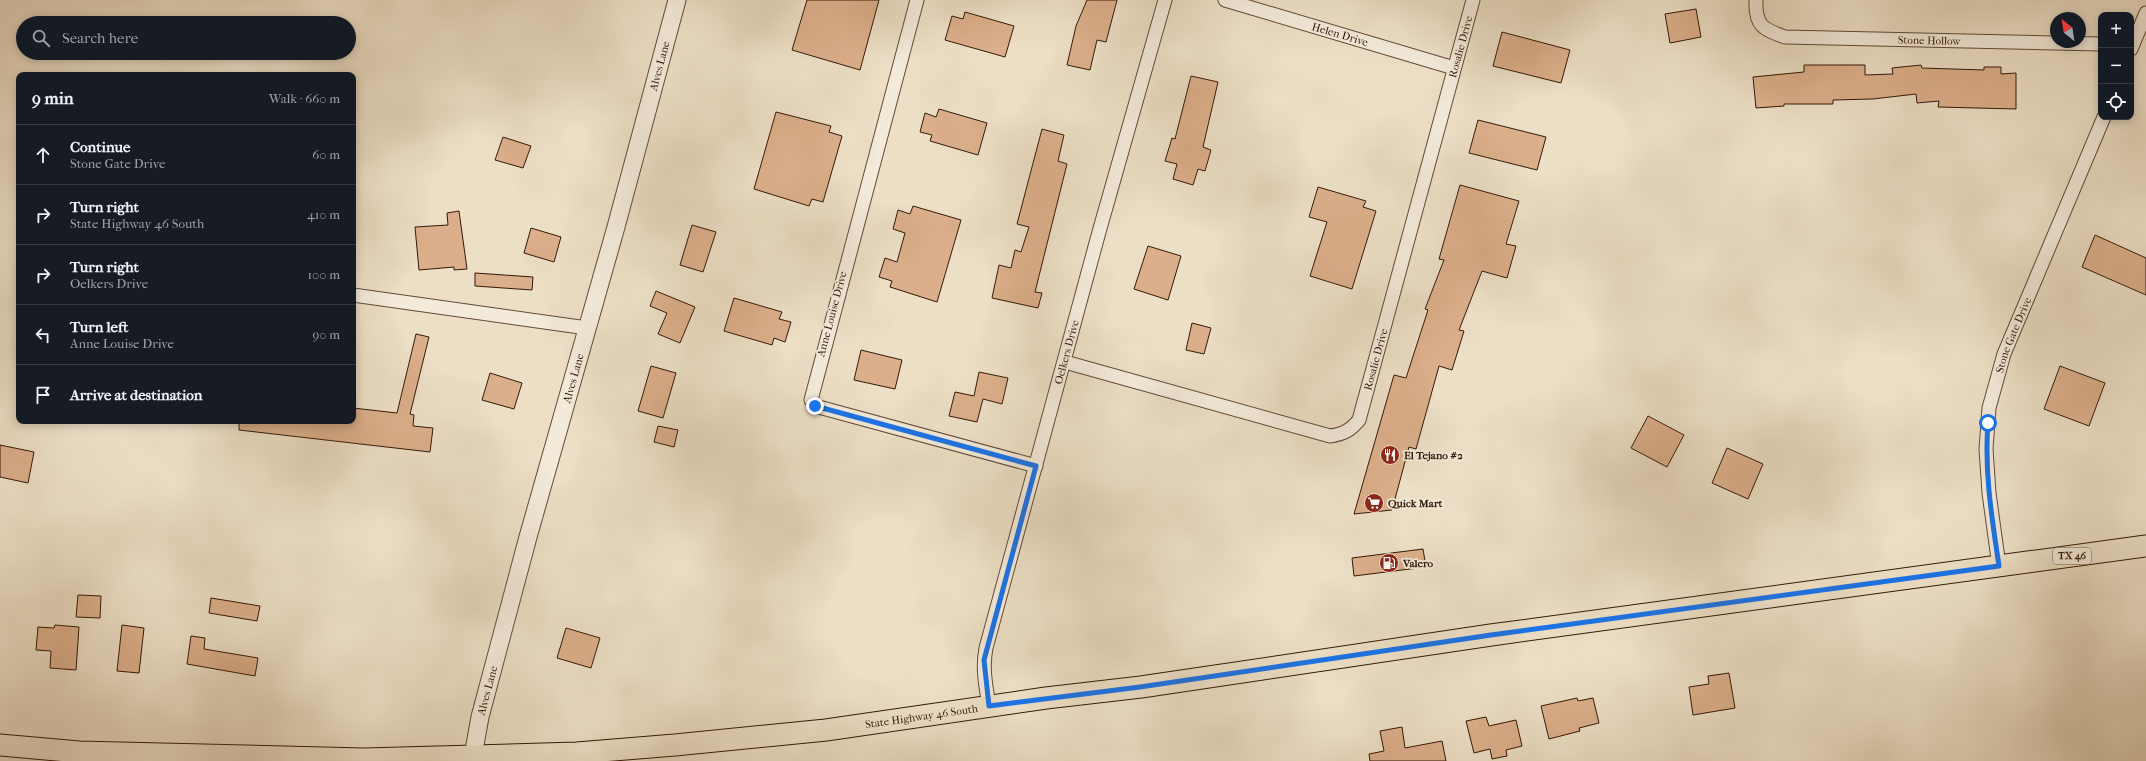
<!DOCTYPE html>
<meta charset="utf-8">
<style>
body{margin:0;font-family:"IM FELL French Canon",serif;background:#20242c;color:#f1f3f6}
.controls{position:absolute;right:12px;top:12px;display:grid;overflow:hidden;border-radius:8px;box-shadow:0 2px 10px #0003}
.controls button{width:36px;height:36px;display:grid;place-items:center;padding:0;border:0;border-bottom:1px solid #363941;background:#171b24;color:#f1f3f6;font:20px sans-serif}
.compass{position:absolute;left:2050px;top:12px;width:36px;height:36px;border-radius:50%;background:#171b24;box-shadow:0 2px 10px #0003;rotate:330deg}
.stop{position:absolute;width:12px;height:12px;margin:-9px;border:3px solid #1a73e8;border-radius:50%;background:#fff}
.stop.end{background:#1a73e8;border-color:#fff;box-shadow:0 1px 4px #0008}
.list{margin:0;padding:0;list-style:none}
h2{display:flex;justify-content:space-between;align-items:center;height:52px;margin:0;padding:0 16px;font-size:17px}
h2 small{font-size:13px;font-weight:400;color:#9ea1a6}
.list li{display:grid;grid-template-columns:26px 1fr auto;gap:12px;align-items:center;box-sizing:border-box;height:60px;padding:0 16px;border-top:1px solid #363941}
.list b{display:block;font-size:15px;white-space:nowrap}
.list p{margin:0;font-size:13px;white-space:nowrap;color:#9ea1a6}
.list em{font-size:13px;font-style:normal;color:#9ea1a6}
.icon{flex:none;width:22px;height:22px;fill:none;stroke:currentColor;stroke-width:2;stroke-linecap:round;stroke-linejoin:round}
.map{position:relative;flex:none;width:2146px;height:761px;overflow:hidden}
.search{position:absolute;background:#171b24;box-shadow:0 2px 10px #0003;left:16px;top:16px;width:340px;height:44px;display:flex;align-items:center;gap:10px;box-sizing:border-box;padding:0 14px;border-radius:22px;color:#9ea1a6;font-size:15px}
.panel{position:absolute;background:#171b24;box-shadow:0 2px 10px #0003;left:16px;top:72px;width:340px;height:352px;border-radius:8px}
.map>svg:first-child{display:block}
.building{fill:#dbaf8b;stroke:#341907}
.lines{fill:none;stroke-linecap:round;stroke-linejoin:round}
.minor-casing{stroke:#624a37;stroke-width:15}
.tertiary-casing{stroke:#624a37;stroke-width:19}
.primary-casing{stroke:#341907;stroke-width:23}
.minor{stroke:#f3eada;stroke-width:13}
.tertiary{stroke:#f3eada;stroke-width:17}
.primary{stroke:#ecdfc6;stroke-width:21}
.route{stroke:#1a73e8;stroke-width:5}
.labels{text-anchor:middle;dominant-baseline:central;stroke-width:3.5;stroke-linejoin:round;paint-order:stroke}
.shield{fill:#f3eada;stroke:#6d5846;stroke-width:1}
.shield-label{font-size:10px;font-weight:bold;fill:#341907}
.street-label{font-size:11px;fill:#341907;stroke:#f3eada}
.poi-label{font-size:11px;font-weight:bold;fill:#341907;stroke:#f3eada;text-anchor:start}
</style>
<div class="map">
<svg width="2146" height="761" viewBox="0 0 2146 761">
<rect width="100%" height="100%" fill="#ecdfc6"/>
<filter id="stains"><feTurbulence type="fractalNoise" baseFrequency=".005" numOctaves="4"/><feColorMatrix values="0 0 0 0 .2 0 0 0 0 .09 0 0 0 0 .02 0 0 0 .5 -.17"/></filter>
<radialGradient id="worn" r=".72"><stop offset=".6" stop-color="#630" stop-opacity="0"/><stop offset="1" stop-color="#630" stop-opacity=".3"/></radialGradient>
<path class="building" d="M 807,0 L 879,0 L 860,70 L 792,50 Z
M 1087,0 L 1117,0 L 1106,42 L 1097,40 L 1090,70 L 1067,65 L 1076,26 Z
M 1696,9 L 1701,37 L 1670,43 L 1665,14 Z
M 965,12 L 1014,26 L 1005,57 L 945,40 L 952,16 L 963,19 Z
M 1502,32 L 1570,50 L 1561,83 L 1493,66 Z
M 1804,65 L 1865,65 L 1865,75 L 1893,74 L 1892,68 L 1921,65 L 1922,68 L 1984,70 L 1984,67 L 2001,67 L 2001,74 L 2016,73 L 2016,109 L 1938,107 L 1939,101 L 1917,103 L 1916,94 L 1873,99 L 1833,100 L 1833,104 L 1784,104 L 1784,106 L 1756,108 L 1753,77 L 1804,72 Z
M 1191,76 L 1218,82 L 1203,147 L 1211,150 L 1205,171 L 1198,169 L 1193,185 L 1173,179 L 1177,164 L 1165,161 L 1172,138 L 1175,139 Z
M 939,109 L 987,123 L 978,155 L 930,141 L 932,135 L 920,132 L 925,113 L 936,117 Z
M 776,112 L 831,126 L 829,132 L 842,136 L 823,202 L 812,199 L 809,206 L 754,189 Z
M 1478,120 L 1546,137 L 1537,170 L 1469,153 Z
M 1042,129 L 1064,135 L 1058,161 L 1067,164 L 1035,292 L 1042,293 L 1038,308 L 992,298 L 999,265 L 1011,268 L 1015,250 L 1021,252 L 1029,227 L 1017,224 Z
M 503,137 L 531,146 L 523,168 L 495,160 Z
M 1460,185 L 1519,201 L 1506,244 L 1516,246 L 1507,278 L 1482,271 L 1459,330 L 1464,331 L 1452,370 L 1439,366 L 1416,449 L 1409,447 L 1392,510 L 1354,514 L 1394,375 L 1406,378 L 1428,310 L 1425,309 L 1444,260 L 1439,259 Z
M 1318,187 L 1366,201 L 1363,207 L 1376,211 L 1352,289 L 1310,276 L 1327,222 L 1309,217 Z
M 913,206 L 961,220 L 937,302 L 890,287 L 892,281 L 879,277 L 885,258 L 897,262 L 905,233 L 893,229 L 898,210 L 910,214 Z
M 459,211 L 467,269 L 454,270 L 454,267 L 419,270 L 415,227 L 448,225 L 447,213 Z
M 692,225 L 716,232 L 703,272 L 680,265 Z
M 531,228 L 561,237 L 554,262 L 524,253 Z
M 2095,235 L 2146,258 L 2146,295 L 2082,267 Z
M 1148,246 L 1181,256 L 1168,300 L 1134,289 Z
M 475,273 L 533,277 L 532,290 L 475,286 Z
M 656,291 L 695,307 L 680,343 L 658,334 L 667,313 L 650,306 Z
M 734,298 L 782,312 L 779,319 L 791,322 L 785,342 L 774,338 L 772,345 L 724,331 Z
M 1192,323 L 1211,328 L 1204,354 L 1186,350 Z
M 416,334 L 429,337 L 410,414 L 414,415 L 413,426 L 433,428 L 430,452 L 239,430 L 239,421 L 353,421 L 353,408 L 397,413 Z
M 861,350 L 902,360 L 895,389 L 854,380 Z
M 651,366 L 676,373 L 663,418 L 638,411 Z
M 2060,366 L 2105,383 L 2089,426 L 2044,409 Z
M 979,372 L 1008,378 L 1002,404 L 983,399 L 977,422 L 949,416 L 955,392 L 974,396 Z
M 490,373 L 522,383 L 514,409 L 482,400 Z
M 1648,416 L 1684,435 L 1667,467 L 1631,448 Z
M 658,426 L 678,430 L 674,447 L 654,442 Z
M 0,445 L 34,452 L 28,483 L 0,477 Z
M 1727,448 L 1763,464 L 1748,499 L 1712,483 Z
M 1423,549 L 1426,567 L 1354,576 L 1352,558 Z
M 78,595 L 101,596 L 100,618 L 76,617 Z
M 211,598 L 260,606 L 257,621 L 209,613 Z
M 55,625 L 79,627 L 76,670 L 50,668 L 51,651 L 36,650 L 38,627 L 54,628 Z
M 122,625 L 144,628 L 139,673 L 117,671 Z
M 566,628 L 600,638 L 591,668 L 557,658 Z
M 191,636 L 205,638 L 204,649 L 258,658 L 255,676 L 187,664 Z
M 1729,673 L 1735,708 L 1693,715 L 1689,687 L 1709,684 L 1708,676 Z
M 1577,698 L 1578,701 L 1593,698 L 1599,723 L 1579,728 L 1580,731 L 1549,739 L 1541,706 Z
M 1486,717 L 1489,726 L 1516,720 L 1522,746 L 1506,750 L 1507,756 L 1492,759 L 1490,749 L 1474,753 L 1466,721 Z
M 1402,727 L 1405,748 L 1442,741 L 1446,761 L 1370,761 L 1369,754 L 1384,751 L 1380,731 Z"/>
<g class="lines">
<g class="minor-casing">
<g id="minor">
<path d="M 917,0 L 811,400 L 815,406 L 1036,466"/>
<path id="s1" d="M 1225,0 L 1454,68"/>
<path id="s2" d="M 1756,0 C 1755,25 1762,29 1785,37 L 2101,44"/>
<path d="M 2131,49 L 2146,13"/>
<path d="M 353,295 L 587,328"/>
<path id="s3" d="M 1065,362 L 1330,436 C 1343,434 1350,431 1359,420 L 1473,0"/>
<path id="s4" d="M 1999,566 L 1989,493 L 1986,449 L 1989,408 L 2004,354 L 2104,117"/>
<path id="s5" d="M 989,706 C 986,687 982,668 986,648 L 1099,232 L 1165,0"/>
</g>
</g>
<g class="tertiary-casing">
<g id="tertiary">
<path id="s6" d="M 473,756 L 480,717 L 528,537 L 616,227 L 677,0"/>
</g>
</g>
<g class="primary-casing">
<g id="primary">
<path id="s7" d="M 0,745 L 79,752 L 364,759 L 577,753 L 675,745 L 826,730 L 1046,698 L 1141,687 L 1491,635 L 2146,546"/>
</g>
</g>
<use href="#minor" class="minor"/>
<use href="#tertiary" class="tertiary"/>
<use href="#primary" class="primary"/>
</g>
<g class="lines">
<path class="route" d="M 815,406 L 1036,466 L 984,660 L 989,706 L 1140,687 L 1491,635 L 1999,566 C 1992,519 1984,471 1988,423"/>
</g>
<defs>
<g id="restaurant-disc" transform="scale(1)"><circle r="9.5" fill="#8f2418" stroke="#f3eada"/><path d="M-5-6h1v4h1v-4h1v4h1v-4h1v5L-1.5 .5V6h-2V.5L-5-1ZM5-6V6H3V1.5H1.5Q1.5-4 5-6Z" fill="#fff"/></g>
<g id="supermarket-disc" transform="scale(1)"><circle r="9.5" fill="#8f2418" stroke="#f3eada"/><path d="M-6-5.5h2.5l.6 2H6L4.5 2H-2.5L-4.4-4H-6ZM-1.5 3.2a1.3 1.3 0 1 0 .1 0ZM3 3.2a1.3 1.3 0 1 0 .1 0Z" fill="#fff"/></g>
<g id="fuel-disc" transform="scale(1)"><circle r="9.5" fill="#8f2418" stroke="#f3eada"/><path d="M-5.5-6h7V0h2V4h1.3V-2.5L3-4.5l.8-.8L6-3V5H2.5V1h-1V6h-7ZM-4.2-4.7v3.2H.2V-4.7Z" fill="#fff"/></g>
</defs>
<g fill-rule="evenodd">
<use href="#restaurant-disc" x="1390" y="455"/>
<use href="#supermarket-disc" x="1374" y="503"/>
<use href="#fuel-disc" x="1389" y="563"/>
</g>
<g class="labels">
<rect class="shield" x="2053" y="548" width="38" height="16" rx="3"/>
<g class="shield-label">
<text x="2072" y="556">TX 46</text>
</g>
<g class="street-label">
<text stroke="none"><textPath href="#s1" startOffset="120">Helen Drive</textPath></text>
<text stroke="none"><textPath href="#s2" startOffset="197">Stone Hollow</textPath></text>
<text stroke="none"><textPath href="#s3" startOffset="696">Rosalie Drive</textPath></text>
<text stroke="none"><textPath href="#s6" startOffset="715">Alves Lane</textPath></text>
<text transform="translate(832 314) rotate(-75)">Anne Louise Drive</text>
<text stroke="none"><textPath href="#s4" startOffset="236">Stone Gate Drive</textPath></text>
<text stroke="none"><textPath href="#s5" startOffset="365">Oelkers Drive</textPath></text>
<text stroke="none"><textPath href="#s3" startOffset="372">Rosalie Drive</textPath></text>
<text stroke="none"><textPath href="#s6" startOffset="391">Alves Lane</textPath></text>
<text stroke="none"><textPath href="#s6" startOffset="67">Alves Lane</textPath></text>
<text stroke="none"><textPath href="#s7" startOffset="924">State Highway 46 South</textPath></text>
</g>
<g class="poi-label">
<text x="1404" y="455">El Tejano #2</text>
<text x="1388" y="503">Quick Mart</text>
<text x="1403" y="563">Valero</text>
</g>
</g>
<rect width="100%" height="100%" filter="url(#stains)"/>
<rect width="100%" height="100%" fill="url(#worn)"/>
</svg>
<div class="controls">
<button>+</button>
<button>−</button>
<button><svg class="icon" aria-label="locate" viewBox="0 0 24 24"><circle cx="12" cy="12" r="6"/><path d="M12 2v4M12 18v4M2 12h4M18 12h4"/></svg></button>
</div>
<svg class="compass" viewBox="-18 -18 36 36"><path d="M0-13l5 13h-10z" fill="#e53935"/><path d="M0 13l5-13h-10z" fill="#9ea1a6"/></svg>
<div class="stop" style="left:1988px;top:423px"></div>
<div class="stop end" style="left:815px;top:406px"></div>
<div class="search"><svg class="icon" aria-label="search" viewBox="0 0 24 24"><circle cx="10" cy="10" r="6"/><path d="M15 15l6 6"/></svg>Search here</div>
<section class="panel">
<h2>9 min<small>Walk · 660 m</small></h2>
<ul class="list">
<li><svg class="icon" aria-label="ahead" viewBox="0 0 24 24"><path d="M12 20V5M6 11l6-6 6 6"/></svg><div><b>Continue</b><p>Stone Gate Drive</p></div><em>60 m</em></li>
<li><svg class="icon" aria-label="right" viewBox="0 0 24 24"><path d="M7 20v-9h11M14 6l5 5-5 5"/></svg><div><b>Turn right</b><p>State Highway 46 South</p></div><em>410 m</em></li>
<li><svg class="icon" aria-label="right" viewBox="0 0 24 24"><path d="M7 20v-9h11M14 6l5 5-5 5"/></svg><div><b>Turn right</b><p>Oelkers Drive</p></div><em>100 m</em></li>
<li><svg class="icon" aria-label="left" viewBox="0 0 24 24"><path d="M17 20v-9H6M10 6l-5 5 5 5"/></svg><div><b>Turn left</b><p>Anne Louise Drive</p></div><em>90 m</em></li>
<li><svg class="icon" aria-label="arrive" viewBox="0 0 24 24"><path d="M6 21V4h12l-3 4 3 4H6"/></svg><div><b>Arrive at destination</b></div></li>
</ul>
</section>
</div>
